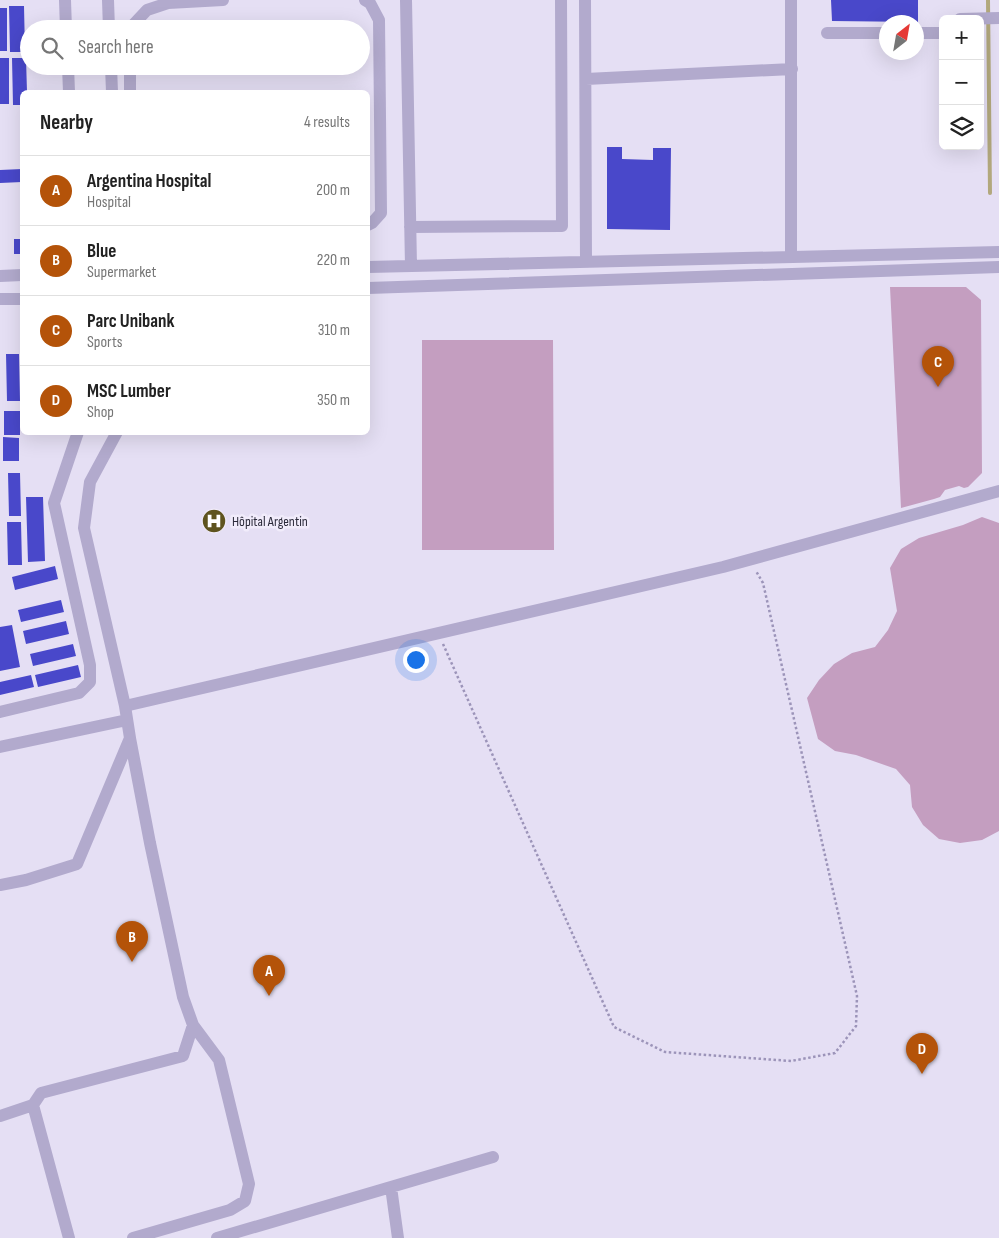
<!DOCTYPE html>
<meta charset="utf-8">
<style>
body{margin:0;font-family:"Sofia Sans Condensed",sans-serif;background:#f6f6f6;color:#222}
.controls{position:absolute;right:15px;top:15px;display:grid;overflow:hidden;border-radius:8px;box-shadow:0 5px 20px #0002}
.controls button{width:45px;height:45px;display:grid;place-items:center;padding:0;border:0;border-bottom:1px solid #e0e0e0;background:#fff;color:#222;font:25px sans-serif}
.compass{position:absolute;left:879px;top:15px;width:45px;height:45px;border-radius:50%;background:#fff;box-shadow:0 5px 20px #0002;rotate:31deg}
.you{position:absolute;left:415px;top:659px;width:18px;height:18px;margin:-12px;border:4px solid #fff;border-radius:50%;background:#1a73e8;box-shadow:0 0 0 8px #1a73e833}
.badge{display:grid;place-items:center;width:32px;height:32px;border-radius:50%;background:#b45309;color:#fff;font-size:16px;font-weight:700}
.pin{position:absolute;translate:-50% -41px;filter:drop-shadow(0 1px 2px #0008)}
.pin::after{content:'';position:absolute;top:26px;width:18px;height:15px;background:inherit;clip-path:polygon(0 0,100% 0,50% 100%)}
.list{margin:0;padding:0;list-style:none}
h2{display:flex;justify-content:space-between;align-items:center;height:65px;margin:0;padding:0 20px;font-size:21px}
h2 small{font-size:16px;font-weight:400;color:#767676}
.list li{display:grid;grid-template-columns:32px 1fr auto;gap:15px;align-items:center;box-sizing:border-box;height:70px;padding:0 20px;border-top:1px solid #e0e0e0}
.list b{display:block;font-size:19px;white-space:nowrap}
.list p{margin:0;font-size:16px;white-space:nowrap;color:#767676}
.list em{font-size:16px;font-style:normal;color:#767676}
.icon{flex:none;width:28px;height:28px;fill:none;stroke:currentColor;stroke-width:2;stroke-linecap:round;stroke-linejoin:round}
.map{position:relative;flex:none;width:999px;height:1238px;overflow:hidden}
.search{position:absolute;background:#fff;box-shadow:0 5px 20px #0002;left:20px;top:20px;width:350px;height:55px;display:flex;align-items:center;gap:12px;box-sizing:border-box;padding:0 18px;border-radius:28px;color:#767676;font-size:19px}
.panel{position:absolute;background:#fff;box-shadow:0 5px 20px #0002;left:20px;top:90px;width:350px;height:345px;border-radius:8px}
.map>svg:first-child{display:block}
.green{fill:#c49ec0}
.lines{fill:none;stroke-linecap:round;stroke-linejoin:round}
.stream{stroke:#b2a87d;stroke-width:4}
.building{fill:#4948ca}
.path{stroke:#9c94b9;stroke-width:2.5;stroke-dasharray:2.5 2.5;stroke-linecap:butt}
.minor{stroke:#b2aacd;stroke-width:12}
.labels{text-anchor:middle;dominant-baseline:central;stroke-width:5;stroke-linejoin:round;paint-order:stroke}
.poi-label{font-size:14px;fill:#2b2a3a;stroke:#f1ecfb;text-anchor:start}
</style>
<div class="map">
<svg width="999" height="1238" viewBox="0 0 999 1238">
<rect width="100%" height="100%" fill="#e5dff4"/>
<path class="green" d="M 890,287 L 966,287 L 981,300 L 982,473 L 968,487 L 964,488 L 959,486 L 945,490 L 940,497 L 934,499 L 901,508 Z
M 422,340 L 553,340 L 554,550 L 422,550 Z
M 982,517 L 999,523 L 999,831 L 982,840 L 960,843 L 939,839 L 923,825 L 912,807 L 910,785 L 896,769 L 856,755 L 835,751 L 818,739 L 807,698 L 819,680 L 834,664 L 852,653 L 875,647 L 888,630 L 897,611 L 890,568 L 901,549 L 919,538 L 963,525 Z"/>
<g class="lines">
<path class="stream" d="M 988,0 L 990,193"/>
</g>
<path class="building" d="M 831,0 L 918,0 L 918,22 L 832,21 Z
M 9,6 L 24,6 L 25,52 L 10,52 Z
M 0,8 L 7,8 L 7,51 L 0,51 Z
M 0,58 L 9,58 L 9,104 L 0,104 Z
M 12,58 L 26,58 L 27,92 L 22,92 L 22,105 L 13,105 Z
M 607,147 L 622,147 L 622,159 L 653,160 L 653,148 L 671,148 L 670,230 L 607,229 Z
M 22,169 L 22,182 L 0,183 L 0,170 Z
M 14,239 L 22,239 L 22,254 L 14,254 Z
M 6,354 L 19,354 L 20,401 L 7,401 Z
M 4,411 L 20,411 L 20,435 L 4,435 Z
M 43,432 L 73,432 L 73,435 L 43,434 Z
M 3,437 L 19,438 L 19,461 L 3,461 Z
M 8,473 L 20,473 L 21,516 L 9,516 Z
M 26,497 L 43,497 L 45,561 L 28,562 Z
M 7,522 L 21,522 L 22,565 L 8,565 Z
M 55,566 L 58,579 L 15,590 L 12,577 Z
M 61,600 L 64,612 L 21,622 L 18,610 Z
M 66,621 L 69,634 L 26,644 L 23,631 Z
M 12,625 L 20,667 L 0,671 L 0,627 Z
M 73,644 L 76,656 L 33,666 L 30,654 Z
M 78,665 L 81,677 L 38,687 L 35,675 Z
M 31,675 L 34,687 L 0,695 L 0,682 Z"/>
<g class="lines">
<path class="path" d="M 443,644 L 614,1027 L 665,1052 L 791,1061 L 835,1053 L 856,1026 L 857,996 L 763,583 L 756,571"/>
<path class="minor" d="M 65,0 L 66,29
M 108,0 L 109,29
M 365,0 L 370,3 L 379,20 L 381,213 L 372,223 L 368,225
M 406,0 L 411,266
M 585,0 L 586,262
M 791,0 L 791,257
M 960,19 L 999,18
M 132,29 L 133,25 L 147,10 L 168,3 L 223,0
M 827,33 L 886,33
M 916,33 L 943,33
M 68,66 L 69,92
M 111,66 L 112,92
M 130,66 L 130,92
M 586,79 L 792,69
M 410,227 L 562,226 L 561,0
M 368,267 L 999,252
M 0,276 L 22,275
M 368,288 L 999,267
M 0,299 L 22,299
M 125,706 L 723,567 L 999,491
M 0,712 L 79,693 L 90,682 L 90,665 L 54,503 L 78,432
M 130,738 L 150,843 L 183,997 L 193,1025 L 219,1060 L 249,1184 L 245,1201 L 230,1210 L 133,1238
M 0,747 L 127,720
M 0,885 L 26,880 L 77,864 L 130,738 L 125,706 L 84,528 L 90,482 L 117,432
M 33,1105 L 69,1238
M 0,1116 L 33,1105 L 41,1093 L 183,1056 L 193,1025
M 391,1187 L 398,1238
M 217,1238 L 493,1157"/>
</g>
<defs>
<g id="hospital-disc" transform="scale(1.25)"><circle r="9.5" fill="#5e531e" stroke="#f1ecfb"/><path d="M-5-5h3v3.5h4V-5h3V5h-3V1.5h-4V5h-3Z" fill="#fff"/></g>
</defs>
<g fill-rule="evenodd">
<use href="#hospital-disc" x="214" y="521"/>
</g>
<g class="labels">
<g class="poi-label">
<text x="232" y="521">Hôpital Argentin</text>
</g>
</g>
</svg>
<div class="controls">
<button>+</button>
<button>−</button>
<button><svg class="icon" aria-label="layers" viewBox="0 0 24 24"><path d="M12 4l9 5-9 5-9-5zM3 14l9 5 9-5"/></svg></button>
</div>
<svg class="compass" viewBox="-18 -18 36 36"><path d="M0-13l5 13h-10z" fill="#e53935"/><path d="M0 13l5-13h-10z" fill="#767676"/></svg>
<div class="you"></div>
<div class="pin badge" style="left:269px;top:996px">A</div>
<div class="pin badge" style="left:132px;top:962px">B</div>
<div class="pin badge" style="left:938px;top:387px">C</div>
<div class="pin badge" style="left:922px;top:1074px">D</div>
<div class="search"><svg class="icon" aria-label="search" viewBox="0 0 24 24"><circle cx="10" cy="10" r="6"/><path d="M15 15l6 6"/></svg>Search here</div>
<section class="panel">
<h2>Nearby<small>4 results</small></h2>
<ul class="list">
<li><span class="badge">A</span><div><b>Argentina Hospital</b><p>Hospital</p></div><em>200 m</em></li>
<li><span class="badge">B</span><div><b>Blue</b><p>Supermarket</p></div><em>220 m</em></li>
<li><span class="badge">C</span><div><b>Parc Unibank</b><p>Sports</p></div><em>310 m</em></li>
<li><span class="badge">D</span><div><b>MSC Lumber</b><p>Shop</p></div><em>350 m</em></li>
</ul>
</section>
</div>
